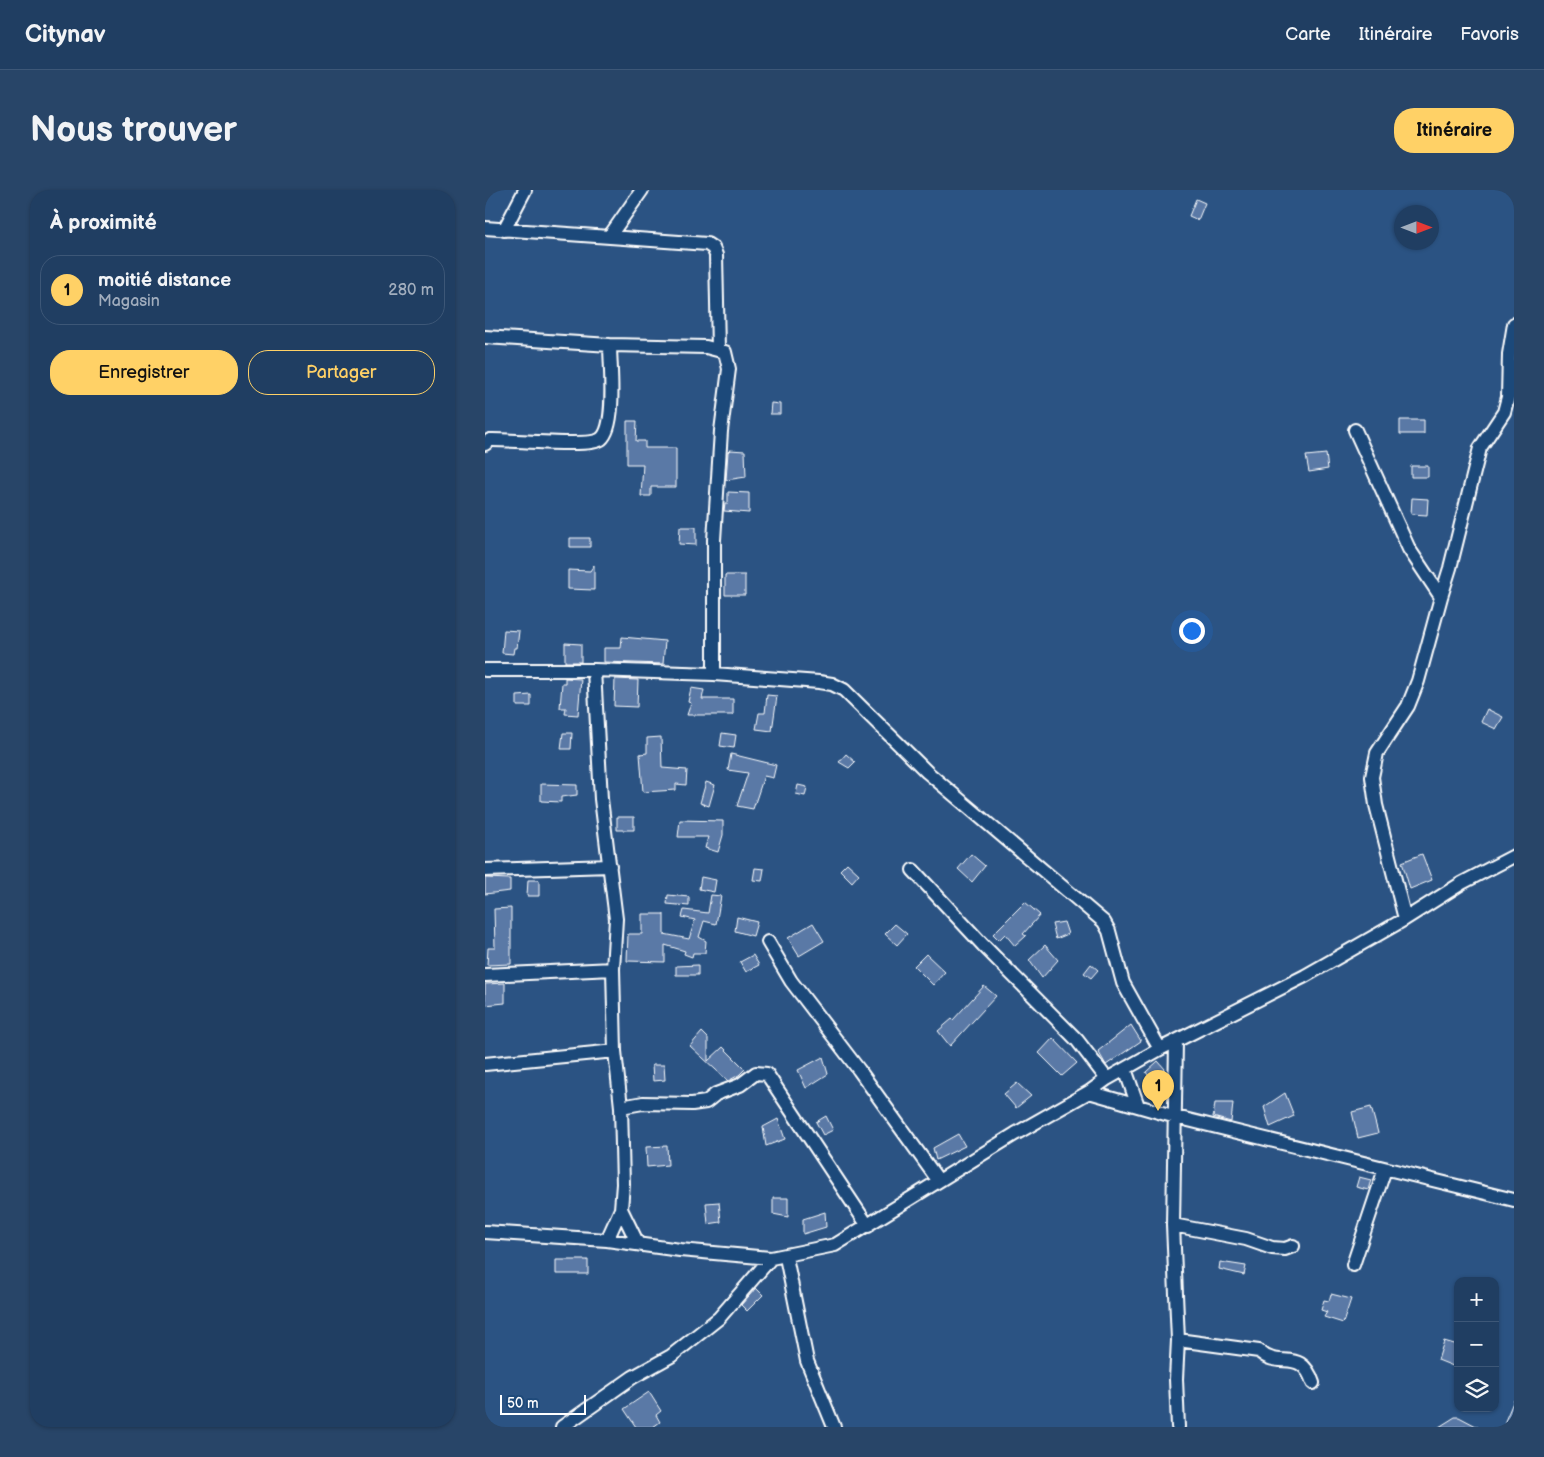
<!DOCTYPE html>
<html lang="fr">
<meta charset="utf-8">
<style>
body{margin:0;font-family:"Balsamiq Sans",sans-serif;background:#284568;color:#f1f3f6}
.controls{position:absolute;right:15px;bottom:15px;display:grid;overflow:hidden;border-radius:10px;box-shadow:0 1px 4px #0004}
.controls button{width:45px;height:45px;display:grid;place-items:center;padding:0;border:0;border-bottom:1px solid #3d5777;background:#203e62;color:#f1f3f6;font:25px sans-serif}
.compass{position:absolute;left:909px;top:15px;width:45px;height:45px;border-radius:50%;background:#203e62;box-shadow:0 1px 4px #0004;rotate:90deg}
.scale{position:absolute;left:15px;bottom:12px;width:86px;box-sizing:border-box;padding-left:5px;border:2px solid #fff;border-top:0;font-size:14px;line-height:18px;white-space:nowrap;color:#fff;-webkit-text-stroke:4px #1f4a7a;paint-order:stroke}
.you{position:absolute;left:706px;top:440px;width:18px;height:18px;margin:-12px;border:4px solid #fff;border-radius:50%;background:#1a73e8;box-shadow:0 0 0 8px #1a73e833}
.badge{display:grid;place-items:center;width:32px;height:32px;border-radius:50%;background:#ffd166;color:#111;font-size:16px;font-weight:700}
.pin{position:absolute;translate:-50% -41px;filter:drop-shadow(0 1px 2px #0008)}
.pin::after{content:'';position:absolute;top:26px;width:18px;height:15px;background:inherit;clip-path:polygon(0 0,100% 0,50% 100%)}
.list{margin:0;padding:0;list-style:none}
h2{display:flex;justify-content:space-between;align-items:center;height:65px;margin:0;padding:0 20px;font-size:21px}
h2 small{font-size:16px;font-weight:400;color:#a2aebe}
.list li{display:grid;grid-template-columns:32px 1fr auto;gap:15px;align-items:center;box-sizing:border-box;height:70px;margin:0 10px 10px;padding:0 10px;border:1px solid #3d5777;border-radius:20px}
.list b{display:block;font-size:19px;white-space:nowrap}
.list p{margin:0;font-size:16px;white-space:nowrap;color:#a2aebe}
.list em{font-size:16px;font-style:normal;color:#a2aebe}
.actions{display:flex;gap:10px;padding:15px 20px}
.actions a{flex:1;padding:11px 0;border:1px solid #ffd166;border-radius:20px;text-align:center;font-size:18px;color:#ffd166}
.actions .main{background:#ffd166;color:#111}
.icon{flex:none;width:28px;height:28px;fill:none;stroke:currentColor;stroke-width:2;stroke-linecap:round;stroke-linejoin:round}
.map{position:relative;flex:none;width:1029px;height:1237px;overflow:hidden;border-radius:20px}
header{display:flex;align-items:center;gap:30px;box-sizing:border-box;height:70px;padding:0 25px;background:#203e62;border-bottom:1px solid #3d5777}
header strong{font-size:24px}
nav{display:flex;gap:28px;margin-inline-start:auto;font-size:18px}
.intro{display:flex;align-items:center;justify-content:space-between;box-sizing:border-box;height:120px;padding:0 30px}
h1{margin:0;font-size:35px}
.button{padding:12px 22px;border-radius:20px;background:#ffd166;color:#111;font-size:18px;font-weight:700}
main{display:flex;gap:30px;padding:0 30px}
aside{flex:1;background:#203e62;border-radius:20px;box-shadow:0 1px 4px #0004}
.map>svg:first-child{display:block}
.building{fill:#5a79a6;stroke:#fff}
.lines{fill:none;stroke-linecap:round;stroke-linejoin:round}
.street-casing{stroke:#fff;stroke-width:16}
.street{stroke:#1f4a7a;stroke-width:12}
</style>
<header>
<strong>Citynav</strong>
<nav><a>Carte</a><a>Itinéraire</a><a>Favoris</a></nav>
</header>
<div class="intro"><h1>Nous trouver</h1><a class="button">Itinéraire</a></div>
<main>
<aside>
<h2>À proximité<small></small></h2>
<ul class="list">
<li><span class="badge">1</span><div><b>moitié distance</b><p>Magasin</p></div><em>280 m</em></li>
</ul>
<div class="actions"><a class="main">Enregistrer</a><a>Partager</a></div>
</aside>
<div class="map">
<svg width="1029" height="1237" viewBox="0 0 1029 1237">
<rect width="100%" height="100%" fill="#2b5383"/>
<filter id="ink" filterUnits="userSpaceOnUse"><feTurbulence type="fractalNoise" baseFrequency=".02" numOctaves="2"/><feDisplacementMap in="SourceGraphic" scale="10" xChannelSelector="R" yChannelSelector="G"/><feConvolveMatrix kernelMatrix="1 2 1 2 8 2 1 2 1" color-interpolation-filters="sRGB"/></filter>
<g filter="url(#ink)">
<path class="building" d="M 711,9 L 720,13 L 713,30 L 704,26 Z
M 286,213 L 295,214 L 295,224 L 285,224 Z
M 915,230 L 939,230 L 939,244 L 915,244 Z
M 142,231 L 152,231 L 151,251 L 160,251 L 160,258 L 191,258 L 191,297 L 166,297 L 166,306 L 156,306 L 158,274 L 142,274 Z
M 245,260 L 260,261 L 261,287 L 241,290 L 243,262 Z
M 841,264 L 843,279 L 824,282 L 821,266 Z
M 926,276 L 943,276 L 943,287 L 926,287 Z
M 243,302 L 264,303 L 264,323 L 239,321 L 240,313 L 243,313 Z
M 927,308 L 943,309 L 942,325 L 926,324 Z
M 195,337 L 211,337 L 211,355 L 194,354 Z
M 85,348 L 105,348 L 105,357 L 85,357 Z
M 109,375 L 109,400 L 83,399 L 83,380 L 105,381 Z
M 240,385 L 260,385 L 260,405 L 240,405 Z
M 19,440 L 34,441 L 32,458 L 29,458 L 28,464 L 17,463 Z
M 137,447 L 180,451 L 178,474 L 119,472 L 119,458 L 136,458 Z
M 80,453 L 96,454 L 96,472 L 80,472 Z
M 80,488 L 96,489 L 93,525 L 80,524 L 81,518 L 75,518 L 77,493 L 80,493 Z
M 130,489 L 153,490 L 152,517 L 129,516 Z
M 206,498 L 219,500 L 217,509 L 248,509 L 248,525 L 202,525 L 206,513 L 203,512 Z
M 46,505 L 46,516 L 32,516 L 32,506 Z
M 282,505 L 292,506 L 287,541 L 271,539 L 274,523 L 280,523 Z
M 1002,519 L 1018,527 L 1011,539 L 996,532 Z
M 78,543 L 87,543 L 86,559 L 76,559 Z
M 237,543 L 251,545 L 249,558 L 235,556 Z
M 176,547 L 177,578 L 202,580 L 201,595 L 191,594 L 191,600 L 158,602 L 155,564 L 162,563 L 162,548 Z
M 246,564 L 291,575 L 288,588 L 279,586 L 268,619 L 252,616 L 263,583 L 243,580 Z
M 361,564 L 370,572 L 364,578 L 354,572 Z
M 221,592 L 230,595 L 224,616 L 215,613 Z
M 56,594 L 92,595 L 92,605 L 76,607 L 76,612 L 56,611 Z
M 313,595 L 322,597 L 320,606 L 311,604 Z
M 132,627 L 149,627 L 149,640 L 132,640 Z
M 195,630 L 238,631 L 238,645 L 233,662 L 220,658 L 223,647 L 193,647 Z
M 486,664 L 500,676 L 487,692 L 473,679 Z
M 937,664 L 947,690 L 925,699 L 917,672 Z
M 362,673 L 374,684 L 367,692 L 355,680 Z
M 270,678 L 279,679 L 277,691 L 268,690 Z
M 216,687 L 231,690 L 229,702 L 214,699 Z
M 0,688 L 25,689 L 25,701 L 0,704 Z
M 43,690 L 54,690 L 54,706 L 42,706 Z
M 183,705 L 204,707 L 204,716 L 182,714 Z
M 226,705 L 236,706 L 231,734 L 219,731 L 214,747 L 221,751 L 220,763 L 208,763 L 207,767 L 199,764 L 200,761 L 180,755 L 180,772 L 142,771 L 143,744 L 157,744 L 157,724 L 179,724 L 179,744 L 204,749 L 210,730 L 197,727 L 199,720 L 223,723 Z
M 540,712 L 555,725 L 538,744 L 541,746 L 530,756 L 520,744 L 514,750 L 508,744 Z
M 26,718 L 26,774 L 2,775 L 3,758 L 10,758 L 9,719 Z
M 252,727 L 272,732 L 268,746 L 250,741 Z
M 579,732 L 583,744 L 571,749 L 567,734 Z
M 328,733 L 339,751 L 314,766 L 303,748 Z
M 410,734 L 422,744 L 412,755 L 400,744 Z
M 560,755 L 573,770 L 557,788 L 544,770 Z
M 441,764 L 460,782 L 448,795 L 429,776 Z
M 268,765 L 274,775 L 261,782 L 255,772 Z
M 606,774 L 613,780 L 606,788 L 599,783 Z
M 213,775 L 213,785 L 191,785 L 191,776 Z
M 20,793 L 20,813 L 0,815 L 0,794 Z
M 499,796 L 511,806 L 465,856 L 453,841 L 467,829 L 468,830 Z
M 646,835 L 656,851 L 621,875 L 613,861 Z
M 217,842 L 223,848 L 223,871 L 238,857 L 260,879 L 254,885 L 243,891 L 205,856 Z
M 568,848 L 592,873 L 577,886 L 554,863 Z
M 338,867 L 343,884 L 321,898 L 313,880 Z
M 673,871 L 680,879 L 667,891 L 661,882 Z
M 167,875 L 179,875 L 180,890 L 168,891 Z
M 532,893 L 546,906 L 531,918 L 519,904 Z
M 800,903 L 809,926 L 785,937 L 779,917 Z
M 730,913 L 748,913 L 746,932 L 728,927 Z
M 886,917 L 893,943 L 873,948 L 867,922 Z
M 341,926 L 348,940 L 338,945 L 331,932 Z
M 293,929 L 300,949 L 281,956 L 278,937 Z
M 473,944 L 480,956 L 451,970 L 448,958 Z
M 182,956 L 183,975 L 162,977 L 161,957 Z
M 874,987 L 886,990 L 883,1000 L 871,997 Z
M 288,1008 L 303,1008 L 303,1027 L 288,1024 Z
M 234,1012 L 236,1032 L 223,1034 L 221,1013 Z
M 340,1022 L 341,1037 L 318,1044 L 318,1029 Z
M 71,1070 L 103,1070 L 103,1084 L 71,1084 Z
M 735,1072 L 761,1076 L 759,1085 L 734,1079 Z
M 271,1098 L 278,1105 L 262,1121 L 256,1115 Z
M 846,1104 L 866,1109 L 858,1133 L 839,1127 L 842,1122 L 836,1120 L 839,1110 L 844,1111 Z
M 959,1151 L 973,1155 L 973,1178 L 953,1170 Z
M 164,1202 L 176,1221 L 171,1225 L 175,1232 L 168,1237 L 151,1237 L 139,1219 Z
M 1029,1210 L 1029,1237 L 1020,1237 L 1020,1231 Z
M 970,1227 L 974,1227 L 993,1237 L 954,1237 Z"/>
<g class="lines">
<g class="street-casing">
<path id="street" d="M 0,38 L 222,54 L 228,58 L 231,65 L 233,159
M 19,40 L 40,0
M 124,47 L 157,0
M 0,147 L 125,155 L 221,157 L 240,162 L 244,179 L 236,241 L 229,350 L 229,484 L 109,480 L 0,480
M 870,240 L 924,359 L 956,407 L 933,491 L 923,516 L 892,563 L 887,587 L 891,615 L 920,729
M 0,254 L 5,250 C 24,249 105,258 116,249 C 132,236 125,175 125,155
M 956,407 L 965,378 L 995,258 L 1019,222 L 1023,207 L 1024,164 L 1029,134
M 109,480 L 116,609 L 131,729 L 128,779 L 130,861 L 136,917 L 138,994 L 136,1019 L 153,1054
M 229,484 L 334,492 L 347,494 L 359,500 L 442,582 L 619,732 L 624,741 L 638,793 L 675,859
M 0,680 L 125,676
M 428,680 L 498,755 L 592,850 L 622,889
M 283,752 L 306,791 L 374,880 L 453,990
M 0,785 L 128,779
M 691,852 L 688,1035 L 693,1150 L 691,1189 L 693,1237
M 0,874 L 130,861
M 640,879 L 653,916
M 604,902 L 691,927 L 1029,1010
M 136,917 L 158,913 L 207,914 L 221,912 L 231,904 L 255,895 L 271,883 L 282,884 L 383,1036
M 688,1035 L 761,1049 L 787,1058 L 800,1059 L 808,1056
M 0,1042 L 122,1050 L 195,1060 L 286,1068 L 350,1055 L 530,944 L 604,902 L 622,889 L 675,859 L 820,786 L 920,729 L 977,693 L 1029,666
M 122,1050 L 136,1019
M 301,1067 L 322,1171 L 349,1237
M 868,1075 L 900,979
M 693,1150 L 774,1161 C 794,1181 816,1156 828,1193
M 77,1237 L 148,1187 L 186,1166 L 234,1128 L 286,1068"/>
</g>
<use href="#street" class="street"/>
</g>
</g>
</svg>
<div class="controls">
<button>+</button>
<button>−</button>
<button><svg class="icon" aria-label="layers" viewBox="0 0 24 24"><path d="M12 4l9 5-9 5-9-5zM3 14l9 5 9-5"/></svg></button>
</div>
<svg class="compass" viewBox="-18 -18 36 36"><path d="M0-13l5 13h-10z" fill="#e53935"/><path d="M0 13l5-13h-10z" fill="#a2aebe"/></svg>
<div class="scale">50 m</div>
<div class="you"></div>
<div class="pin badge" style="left:673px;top:921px">1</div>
</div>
</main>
